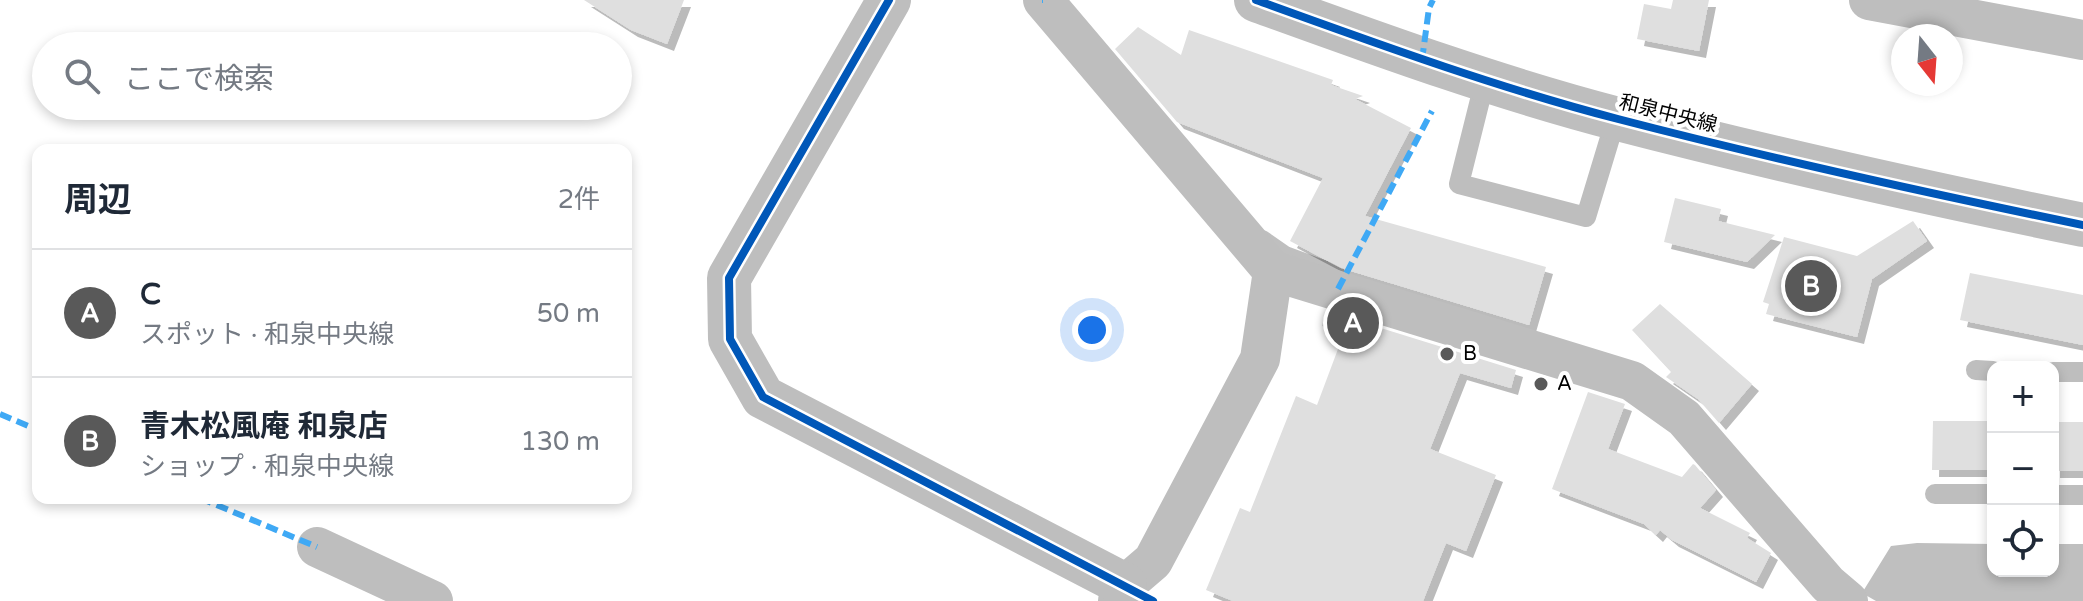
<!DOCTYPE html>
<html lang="ja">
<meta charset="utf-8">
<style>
body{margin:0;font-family:"Varela Round","Noto Sans JP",sans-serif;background:#f6f6f7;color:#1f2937}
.controls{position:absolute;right:24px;bottom:24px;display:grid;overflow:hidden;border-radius:16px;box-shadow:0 4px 12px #0003}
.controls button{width:72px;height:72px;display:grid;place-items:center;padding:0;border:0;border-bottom:2px solid #e0e1e3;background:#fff;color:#1f2937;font:40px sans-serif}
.compass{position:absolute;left:1891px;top:24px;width:72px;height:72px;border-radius:50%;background:#fff;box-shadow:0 4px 12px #0003;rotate:163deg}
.you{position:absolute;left:1092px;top:330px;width:28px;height:28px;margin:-20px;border:6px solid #fff;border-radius:50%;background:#1a73e8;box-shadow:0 0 0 12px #1a73e833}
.badge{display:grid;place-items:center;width:52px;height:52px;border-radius:50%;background:#595959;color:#fff;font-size:26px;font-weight:700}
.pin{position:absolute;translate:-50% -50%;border:4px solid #fff;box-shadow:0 2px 8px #0006}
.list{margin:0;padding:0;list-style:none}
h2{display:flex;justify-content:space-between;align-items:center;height:104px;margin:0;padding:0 32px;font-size:34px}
h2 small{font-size:26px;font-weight:400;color:#747a83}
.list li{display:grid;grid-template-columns:52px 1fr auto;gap:24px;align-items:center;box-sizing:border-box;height:128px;padding:0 32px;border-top:2px solid #e0e1e3}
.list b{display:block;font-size:30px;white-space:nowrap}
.list p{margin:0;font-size:26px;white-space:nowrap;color:#747a83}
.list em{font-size:26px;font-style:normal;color:#747a83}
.icon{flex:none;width:44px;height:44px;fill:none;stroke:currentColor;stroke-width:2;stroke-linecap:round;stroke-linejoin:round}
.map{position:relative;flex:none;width:2083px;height:601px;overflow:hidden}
.search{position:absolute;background:#fff;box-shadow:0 4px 12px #0003;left:32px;top:32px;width:600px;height:88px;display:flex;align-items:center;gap:20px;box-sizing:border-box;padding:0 28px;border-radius:44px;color:#747a83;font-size:30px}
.panel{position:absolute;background:#fff;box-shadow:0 4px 12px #0003;left:32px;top:144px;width:600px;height:360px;border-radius:16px}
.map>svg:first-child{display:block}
.water{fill:#bfbfbf}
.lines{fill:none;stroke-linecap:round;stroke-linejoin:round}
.stream{stroke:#bfbfbf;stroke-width:11}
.building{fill:#dfdfdf;filter:url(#shadow)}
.service{stroke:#bebebe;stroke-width:20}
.minor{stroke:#bebebe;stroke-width:40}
.tertiary{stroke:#bebebe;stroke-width:44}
.quiet{stroke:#3fa9f5;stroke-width:6;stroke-dasharray:12 6;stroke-linecap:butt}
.cycleway-casing{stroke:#fff;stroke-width:13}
.cycleway{stroke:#0057b8;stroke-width:8}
.poi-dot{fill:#595959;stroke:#fff;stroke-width:3}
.labels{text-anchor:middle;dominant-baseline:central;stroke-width:8;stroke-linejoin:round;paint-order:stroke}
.street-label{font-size:20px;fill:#000;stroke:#fff}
.poi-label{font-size:20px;fill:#000;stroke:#fff;text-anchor:start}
</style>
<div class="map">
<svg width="2083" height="601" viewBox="0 0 2083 601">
<defs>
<filter id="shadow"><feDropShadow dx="7" dy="7" stdDeviation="0" flood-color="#0004"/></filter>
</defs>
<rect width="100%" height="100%" fill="#fff"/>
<path class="water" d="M 1917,543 L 1993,544 L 1993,571 L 2053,571 L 2053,544 L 2083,544 L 2083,601 L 1876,601 L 1862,593 L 1891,546 Z"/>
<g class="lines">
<path class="stream" d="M 1264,236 L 1287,252 L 1339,271"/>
</g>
<path class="building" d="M 584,0 L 684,0 L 667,44 L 631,30 Z
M 1673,0 L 1709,0 L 1699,51 L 1637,39 L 1644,4 L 1671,9 Z
M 1138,27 L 1181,55 L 1189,30 L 1333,80 L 1331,85 L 1363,96 L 1355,99 L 1411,128 L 1365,216 L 1546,267 L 1529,325 L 1341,268 L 1290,241 L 1323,178 L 1177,122 L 1115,49 Z
M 1675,198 L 1721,209 L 1718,221 L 1775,235 L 1747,262 L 1664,242 Z
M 1913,221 L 1927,241 L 1872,279 L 1857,337 L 1766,314 L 1769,304 L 1763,302 L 1784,237 L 1857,256 Z
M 1970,273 L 2083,295 L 2083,345 L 1960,320 Z
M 1660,304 L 1752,384 L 1719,423 L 1698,399 L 1666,377 L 1671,372 L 1632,330 Z
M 1326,311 L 1516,370 L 1511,388 L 1460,373 L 1430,449 L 1496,475 L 1466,551 L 1446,543 L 1423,601 L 1233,601 L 1206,590 L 1240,508 L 1250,512 L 1296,396 L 1317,405 L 1344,333 L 1322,326 Z
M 1588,392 L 1625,404 L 1608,449 L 1682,477 L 1693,464 L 1695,465 L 1716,490 L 1700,508 L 1750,533 L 1747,538 L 1771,553 L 1756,582 L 1672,540 L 1660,530 L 1656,535 L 1644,524 L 1552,489 Z
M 1933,421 L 1993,421 L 1993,470 L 1932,470 Z
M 2053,422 L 2083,422 L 2083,471 L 2053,471 Z"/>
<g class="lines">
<path class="service" d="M 1485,80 L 1459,184 L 1586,217 L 1616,118
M 1976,370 L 1993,371
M 2053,372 L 2083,372
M 1935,494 L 1993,494
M 2053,495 L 2083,495"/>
<path class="minor" d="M 1043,0 L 1273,271 L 1260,359 L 1153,561 L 1125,585 L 1118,601
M 1869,0 L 2083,40
M 1273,271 L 1632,381 L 1684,418 L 1828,584 L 1848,601
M 317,547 L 433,601"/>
<path class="tertiary" d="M 889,0 L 729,278 L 730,339 L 763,397 L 1125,585
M 1256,0 C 1375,43 1495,87 1618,119 C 1772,159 1927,193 2083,225"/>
<path class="quiet" d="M 1042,0 L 1043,0
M 1422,60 L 1429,8 L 1433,0
M 1338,289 L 1432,111
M 0,414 L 38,430
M 200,498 L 317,547"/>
<g class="cycleway-casing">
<path id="cycleway" d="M 889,0 L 729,278 L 730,339 L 763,397 L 1153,601
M 1256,0 C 1375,43 1495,87 1618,119 C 1772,159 1927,193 2083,225"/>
</g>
<use href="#cycleway" class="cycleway"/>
</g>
<g class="poi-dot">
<circle cx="1447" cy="354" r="8"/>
<circle cx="1541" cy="384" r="8"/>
</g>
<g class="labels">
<g class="street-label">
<text transform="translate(1668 114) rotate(14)">和泉中央線</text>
</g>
<g class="poi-label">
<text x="1463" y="354">B</text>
<text x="1557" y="384">A</text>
</g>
</g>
</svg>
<div class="controls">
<button>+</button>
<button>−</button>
<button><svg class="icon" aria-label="locate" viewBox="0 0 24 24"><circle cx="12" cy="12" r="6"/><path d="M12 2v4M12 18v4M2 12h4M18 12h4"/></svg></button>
</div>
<svg class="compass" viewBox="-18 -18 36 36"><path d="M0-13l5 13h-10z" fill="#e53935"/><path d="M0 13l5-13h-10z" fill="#747a83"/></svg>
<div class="you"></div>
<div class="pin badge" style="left:1353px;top:323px">A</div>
<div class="pin badge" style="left:1811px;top:286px">B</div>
<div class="search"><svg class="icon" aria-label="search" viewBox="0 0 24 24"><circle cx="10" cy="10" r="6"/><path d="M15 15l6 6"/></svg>ここで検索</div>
<section class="panel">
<h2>周辺<small>2件</small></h2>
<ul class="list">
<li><span class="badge">A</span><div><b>C</b><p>スポット · 和泉中央線</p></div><em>50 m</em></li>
<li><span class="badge">B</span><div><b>青木松風庵 和泉店</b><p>ショップ · 和泉中央線</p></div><em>130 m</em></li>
</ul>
</section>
</div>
